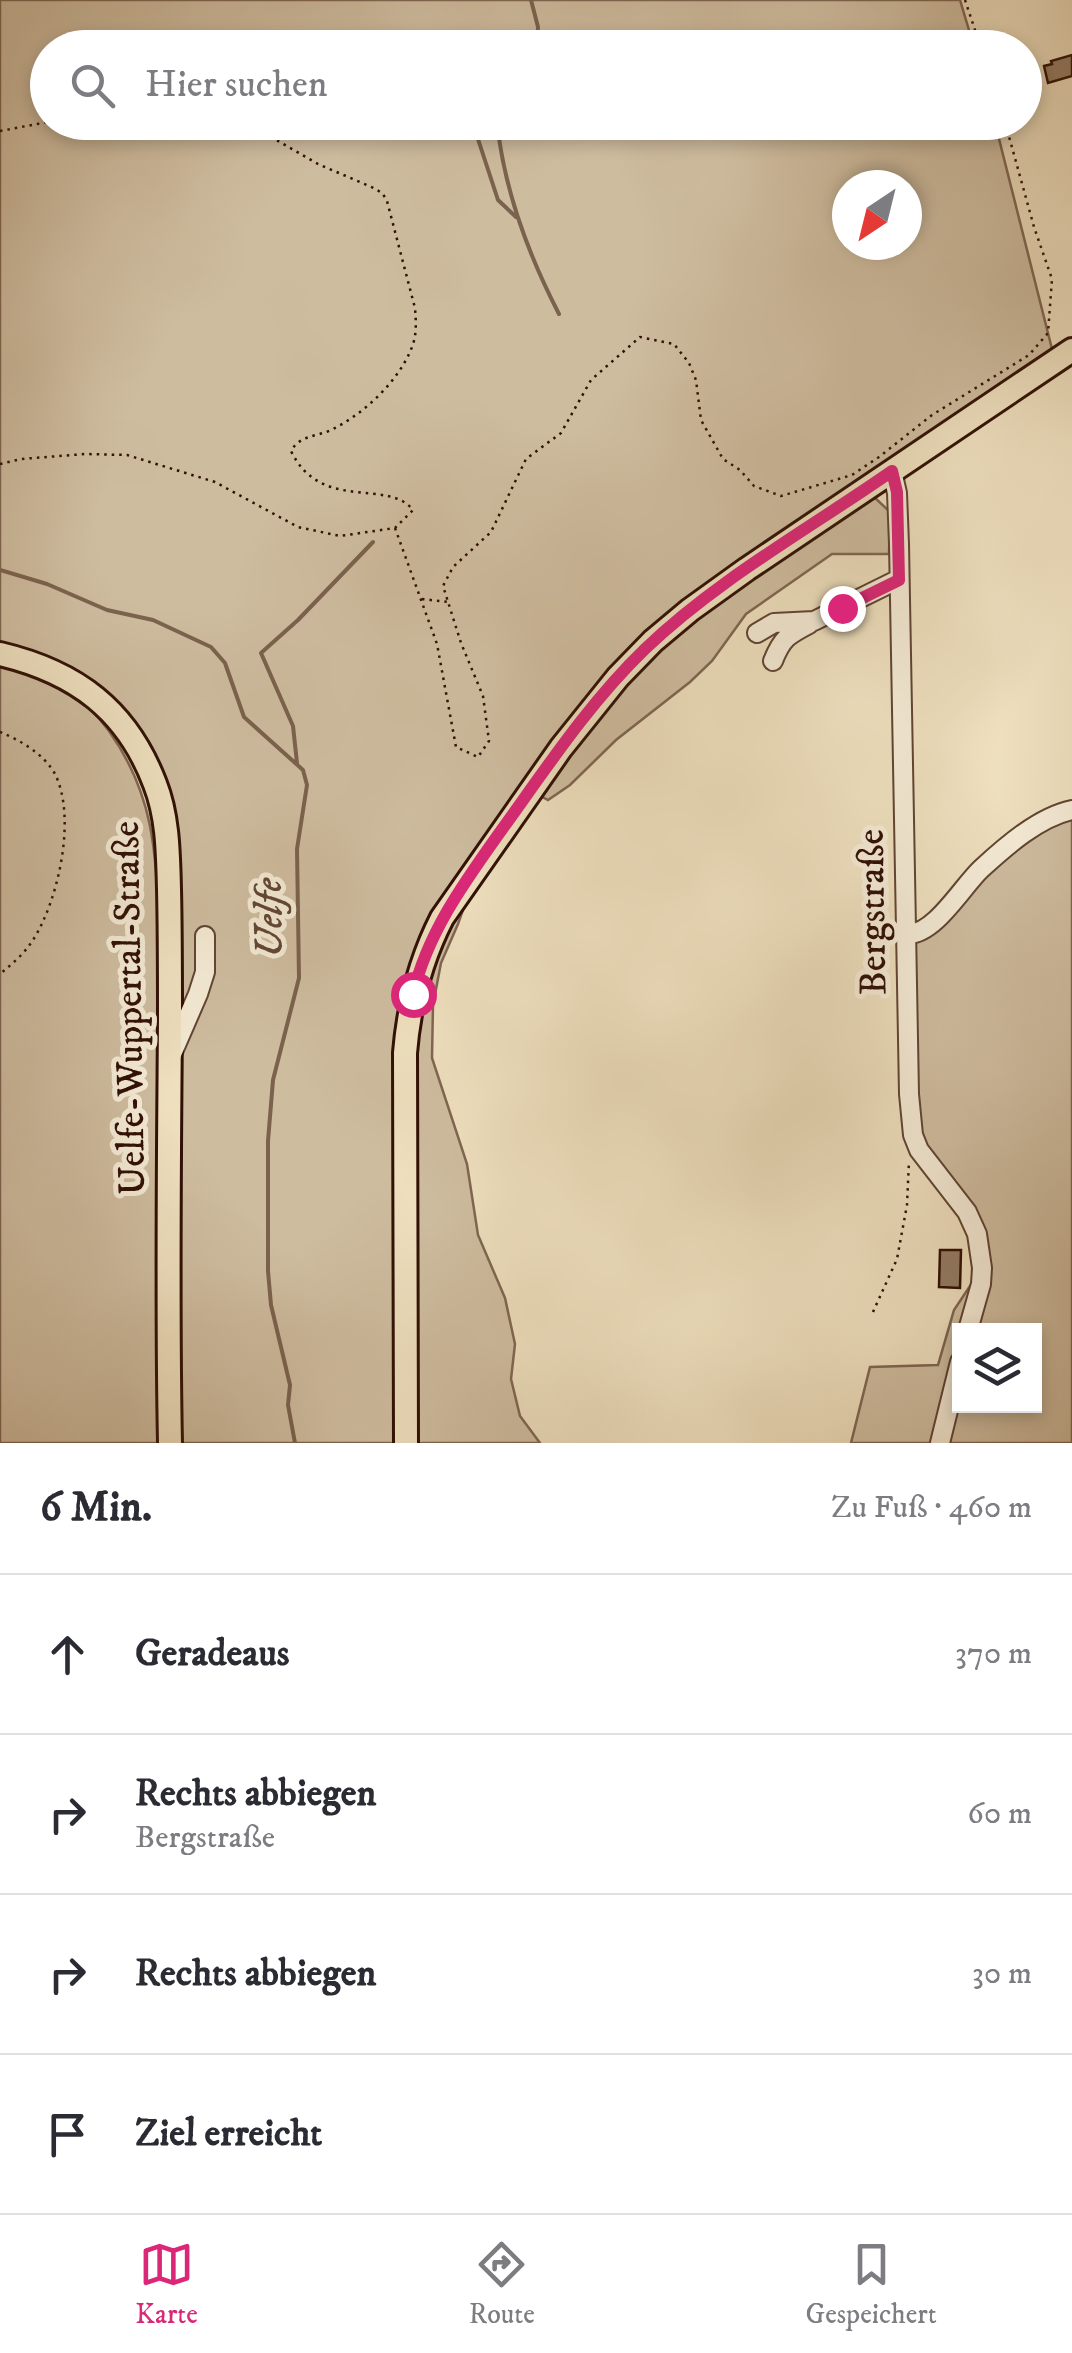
<!DOCTYPE html>
<html lang="de">
<meta charset="utf-8">
<style>
body{margin:0;font-family:"IM FELL DW Pica",serif;background:#f2f2f3;color:#2b2b33}
.controls{position:absolute;right:30px;bottom:30px;display:grid;overflow:hidden;border-radius:0px;box-shadow:0 5px 15px #0003}
.controls button{width:90px;height:90px;display:grid;place-items:center;padding:0;border:0;border-bottom:2px solid #e1e1e2;background:#fff;color:#2b2b33;font:50px sans-serif}
.compass{position:absolute;left:832px;top:170px;width:90px;height:90px;border-radius:50%;background:#fff;box-shadow:0 5px 15px #0003;rotate:215deg}
.stop{position:absolute;width:30px;height:30px;margin:-22px;border:8px solid #db2777;border-radius:50%;background:#fff}
.stop.end{background:#db2777;border-color:#fff;box-shadow:0 2px 10px #0008}
.list{margin:0;padding:0;list-style:none}
h2{display:flex;justify-content:space-between;align-items:center;height:130px;margin:0;padding:0 40px;font-size:42px}
h2 small{font-size:32px;font-weight:400;color:#7c7c81}
.list li{display:grid;grid-template-columns:65px 1fr auto;gap:30px;align-items:center;box-sizing:border-box;height:160px;padding:0 40px;border-top:2px solid #e1e1e2}
.list b{display:block;font-size:38px;white-space:nowrap}
.list p{margin:0;font-size:32px;white-space:nowrap;color:#7c7c81}
.list em{font-size:32px;font-style:normal;color:#7c7c81}
.icon{flex:none;width:55px;height:55px;fill:none;stroke:currentColor;stroke-width:2;stroke-linecap:round;stroke-linejoin:round}
.map{position:relative;flex:none;width:1072px;height:1443px;overflow:hidden}
.search{position:absolute;background:#fff;box-shadow:0 5px 15px #0003;left:30px;right:30px;top:30px;height:110px;display:flex;align-items:center;gap:25px;box-sizing:border-box;padding:0 35px;border-radius:55px;color:#7c7c81;font-size:38px}
.sheet{height:770px;background:#fff}
nav{display:flex;justify-content:space-around;align-items:center;box-sizing:border-box;height:140px;border-top:2px solid #e1e1e2;background:#fff;font-size:28px;color:#7c7c81}
nav a{display:grid;justify-items:center;gap:5px}
nav .on{color:#db2777}
.map>svg:first-child{display:block}
.green{fill:#cebc9f;stroke:#7f6652;stroke-width:2.5;fill-rule:evenodd}
.lines{fill:none;stroke-linecap:round;stroke-linejoin:round}
.stream{stroke:#7b624e;stroke-width:4}
.building{fill:#937c65;stroke:#301005;stroke-width:2.5}
.minor-casing{stroke:#604433;stroke-width:22}
.major-casing{stroke:#301005;stroke-width:28}
.path{stroke:#301005;stroke-width:2.5;stroke-dasharray:2.5 5;stroke-linecap:butt}
.minor{stroke:#f4ead5;stroke-width:18}
.major{stroke:#eedfbe;stroke-width:22}
.route{stroke:#db2777;stroke-width:12}
.labels{text-anchor:middle;dominant-baseline:central;stroke-width:10;stroke-linejoin:round;paint-order:stroke}
.street-label{font-size:38px;fill:#301005;stroke:#f4ead5}
.water-label{font-size:40px;font-style:italic;fill:#624736;stroke:#f4ead5}
</style>
<div class="map">
<svg width="1072" height="1443" viewBox="0 0 1072 1443">
<rect width="100%" height="100%" fill="#eedfbe"/>
<filter id="stains"><feTurbulence type="fractalNoise" baseFrequency=".002" numOctaves="4"/><feColorMatrix values="0 0 0 0 .2 0 0 0 0 .09 0 0 0 0 .02 0 0 0 .5 -.17"/></filter>
<radialGradient id="worn" r=".72"><stop offset=".6" stop-color="#630" stop-opacity="0"/><stop offset="1" stop-color="#630" stop-opacity=".3"/></radialGradient>
<path class="green" d="M 0,0 L 960,0 L 974,47 L 48,48 L 48,122 L 995,123 L 1053,353 L 669,617 L 429,922 L 409,968 L 396,1024 L 394,1064 L 396,1443 L 170,1443 L 161,804 L 111,712 L 0,654 ZM 847,185 L 907,185 L 907,245 L 847,245 Z
M 873,496 L 890,512 L 889,554 L 832,554 L 746,614 L 712,661 L 690,682 L 616,740 L 570,785 L 548,800 L 539,795 L 589,726 L 645,661 L 701,614 Z
M 0,661 C 21,670 45,676 65,688 C 82,699 97,715 109,731 C 157,799 156,859 159,939 L 164,1443 L 0,1443 Z
M 1072,812 L 1072,1443 L 851,1443 L 870,1367 L 938,1365 L 954,1310 L 982,1268 L 980,1245 L 915,1134 L 910,946 L 929,932 L 985,867 ZM 960,1330 L 1034,1330 L 1034,1406 L 960,1406 Z
M 474,879 L 458,924 L 441,963 L 433,1005 L 432,1058 L 467,1164 L 478,1235 L 505,1298 L 515,1344 L 511,1379 L 520,1416 L 540,1443 L 416,1443 L 414,1024 L 444,932 Z"/>
<g class="lines">
<path class="stream" d="M 531,0 L 538,27 L 537,48
M 368,42 L 374,48
M 466,122 L 475,130 L 498,200 L 516,217
M 497,122 C 504,190 528,254 559,314
M 0,570 L 47,584 L 107,610 L 153,620 L 211,647 L 225,663 L 244,717 L 303,770 L 307,785 L 297,849 L 299,978 L 273,1080 L 268,1141 L 268,1271 L 271,1305 L 290,1385 L 288,1405 L 295,1443
M 297,763 L 293,726 L 261,653 L 298,620 L 373,542"/>
</g>
<path class="building" d="M 1072,55 L 1072,76 L 1048,83 L 1044,66 L 1052,64 L 1051,61 Z
M 940,1250 L 961,1250 L 960,1288 L 939,1287 Z"/>
<g class="lines">
<g class="minor-casing">
<path id="minor" d="M 892,471 L 897,493 L 899,544 L 909,1094 L 913,1135 L 919,1150 L 967,1212 L 977,1234 L 982,1268 L 981,1284 L 968,1330
M 757,633 L 774,623 L 814,621 L 899,579
M 773,661 C 782,638 788,635 809,624
M 908,934 C 935,934 962,887 981,869 C 1006,846 1039,817 1072,810
M 172,1054 L 198,994 L 205,972 L 205,936
M 940,1443 L 960,1362"/>
</g>
<g class="major-casing">
<path id="major" d="M 0,654 C 76,672 127,710 155,784 C 168,817 168,854 169,889 C 170,932 170,975 170,1018 C 169,1160 167,1301 170,1443
M 406,1443 L 405,1053 C 409,1004 420,961 442,918 L 561,748 L 618,677 L 653,641 L 690,610 L 747,569 L 1072,350"/>
</g>
<path class="path" d="M 965,0 L 981,48
M 0,131 L 48,122
M 0,464 L 21,459 L 85,454 L 127,455 L 215,482 L 298,527 L 340,536 L 395,528 L 413,510 C 388,478 321,513 291,451 C 300,435 316,437 331,430 C 364,414 399,381 412,347 C 417,334 416,321 415,308 L 387,201 L 383,194 L 376,189 L 318,164 L 266,134 L 252,131
M 395,528 L 437,644 L 456,747 L 478,757 L 489,741 L 483,696 L 461,643 L 443,586 L 453,567 L 491,532 L 526,459 L 561,433 L 591,380 L 640,337 L 674,344 L 689,363 L 696,380 L 701,420 L 723,459 L 740,470 L 754,486 L 781,496 L 852,475 L 879,457 L 932,415 L 1029,355 L 1048,333 L 1052,279 L 1034,227 L 1005,122
M 422,599 L 448,602
M 0,732 C 20,740 44,754 55,774 C 77,818 58,901 33,940 C 24,954 12,964 0,974
M 873,1312 L 897,1259 L 907,1205 L 909,1161"/>
<use href="#minor" class="minor"/>
<use href="#major" class="major"/>
</g>
<g class="lines">
<path class="route" d="M 413,994 C 428,931 466,880 503,828 C 547,767 590,702 645,649 C 718,579 809,529 892,471 L 897,492 L 899,580 L 842,608"/>
</g>
<g class="labels">
<g class="street-label">
<text transform="translate(873 912) rotate(-91)">Bergstraße</text>
<text transform="translate(130 1008) rotate(-91)">Uelfe-Wuppertal-Straße</text>
</g>
<g class="water-label">
<text transform="translate(270 918) rotate(-91)">Uelfe</text>
</g>
</g>
<rect width="100%" height="100%" filter="url(#stains)"/>
<rect width="100%" height="100%" fill="url(#worn)"/>
</svg>
<div class="controls">
<button><svg class="icon" aria-label="layers" viewBox="0 0 24 24"><path d="M12 4l9 5-9 5-9-5zM3 14l9 5 9-5"/></svg></button>
</div>
<svg class="compass" viewBox="-18 -18 36 36"><path d="M0-13l5 13h-10z" fill="#e53935"/><path d="M0 13l5-13h-10z" fill="#7c7c81"/></svg>
<div class="stop" style="left:413px;top:994px"></div>
<div class="stop end" style="left:842px;top:608px"></div>
<div class="search"><svg class="icon" aria-label="search" viewBox="0 0 24 24"><circle cx="10" cy="10" r="6"/><path d="M15 15l6 6"/></svg>Hier suchen</div>
</div>
<section class="sheet">
<h2>6 Min.<small>Zu Fuß · 460 m</small></h2>
<ul class="list">
<li><svg class="icon" aria-label="ahead" viewBox="0 0 24 24"><path d="M12 20V5M6 11l6-6 6 6"/></svg><div><b>Geradeaus</b></div><em>370 m</em></li>
<li><svg class="icon" aria-label="right" viewBox="0 0 24 24"><path d="M7 20v-9h11M14 6l5 5-5 5"/></svg><div><b>Rechts abbiegen</b><p>Bergstraße</p></div><em>60 m</em></li>
<li><svg class="icon" aria-label="right" viewBox="0 0 24 24"><path d="M7 20v-9h11M14 6l5 5-5 5"/></svg><div><b>Rechts abbiegen</b></div><em>30 m</em></li>
<li><svg class="icon" aria-label="arrive" viewBox="0 0 24 24"><path d="M6 21V4h12l-3 4 3 4H6"/></svg><div><b>Ziel erreicht</b></div></li>
</ul>
</section>
<nav>
<a class="on"><svg class="icon" aria-label="map" viewBox="0 0 24 24"><path d="M3 6l6-2 6 2 6-2v14l-6 2-6-2-6 2zM9 4v14M15 6v14"/></svg>Karte</a>
<a><svg class="icon" aria-label="directions" viewBox="0 0 24 24"><path d="M12 3l9 9-9 9-9-9zM9 14v-3h6M13 9l2 2-2 2"/></svg>Route</a>
<a><svg class="icon" aria-label="saved" viewBox="0 0 24 24"><path d="M7 4h10v16l-5-4-5 4z"/></svg>Gespeichert</a>
</nav>
